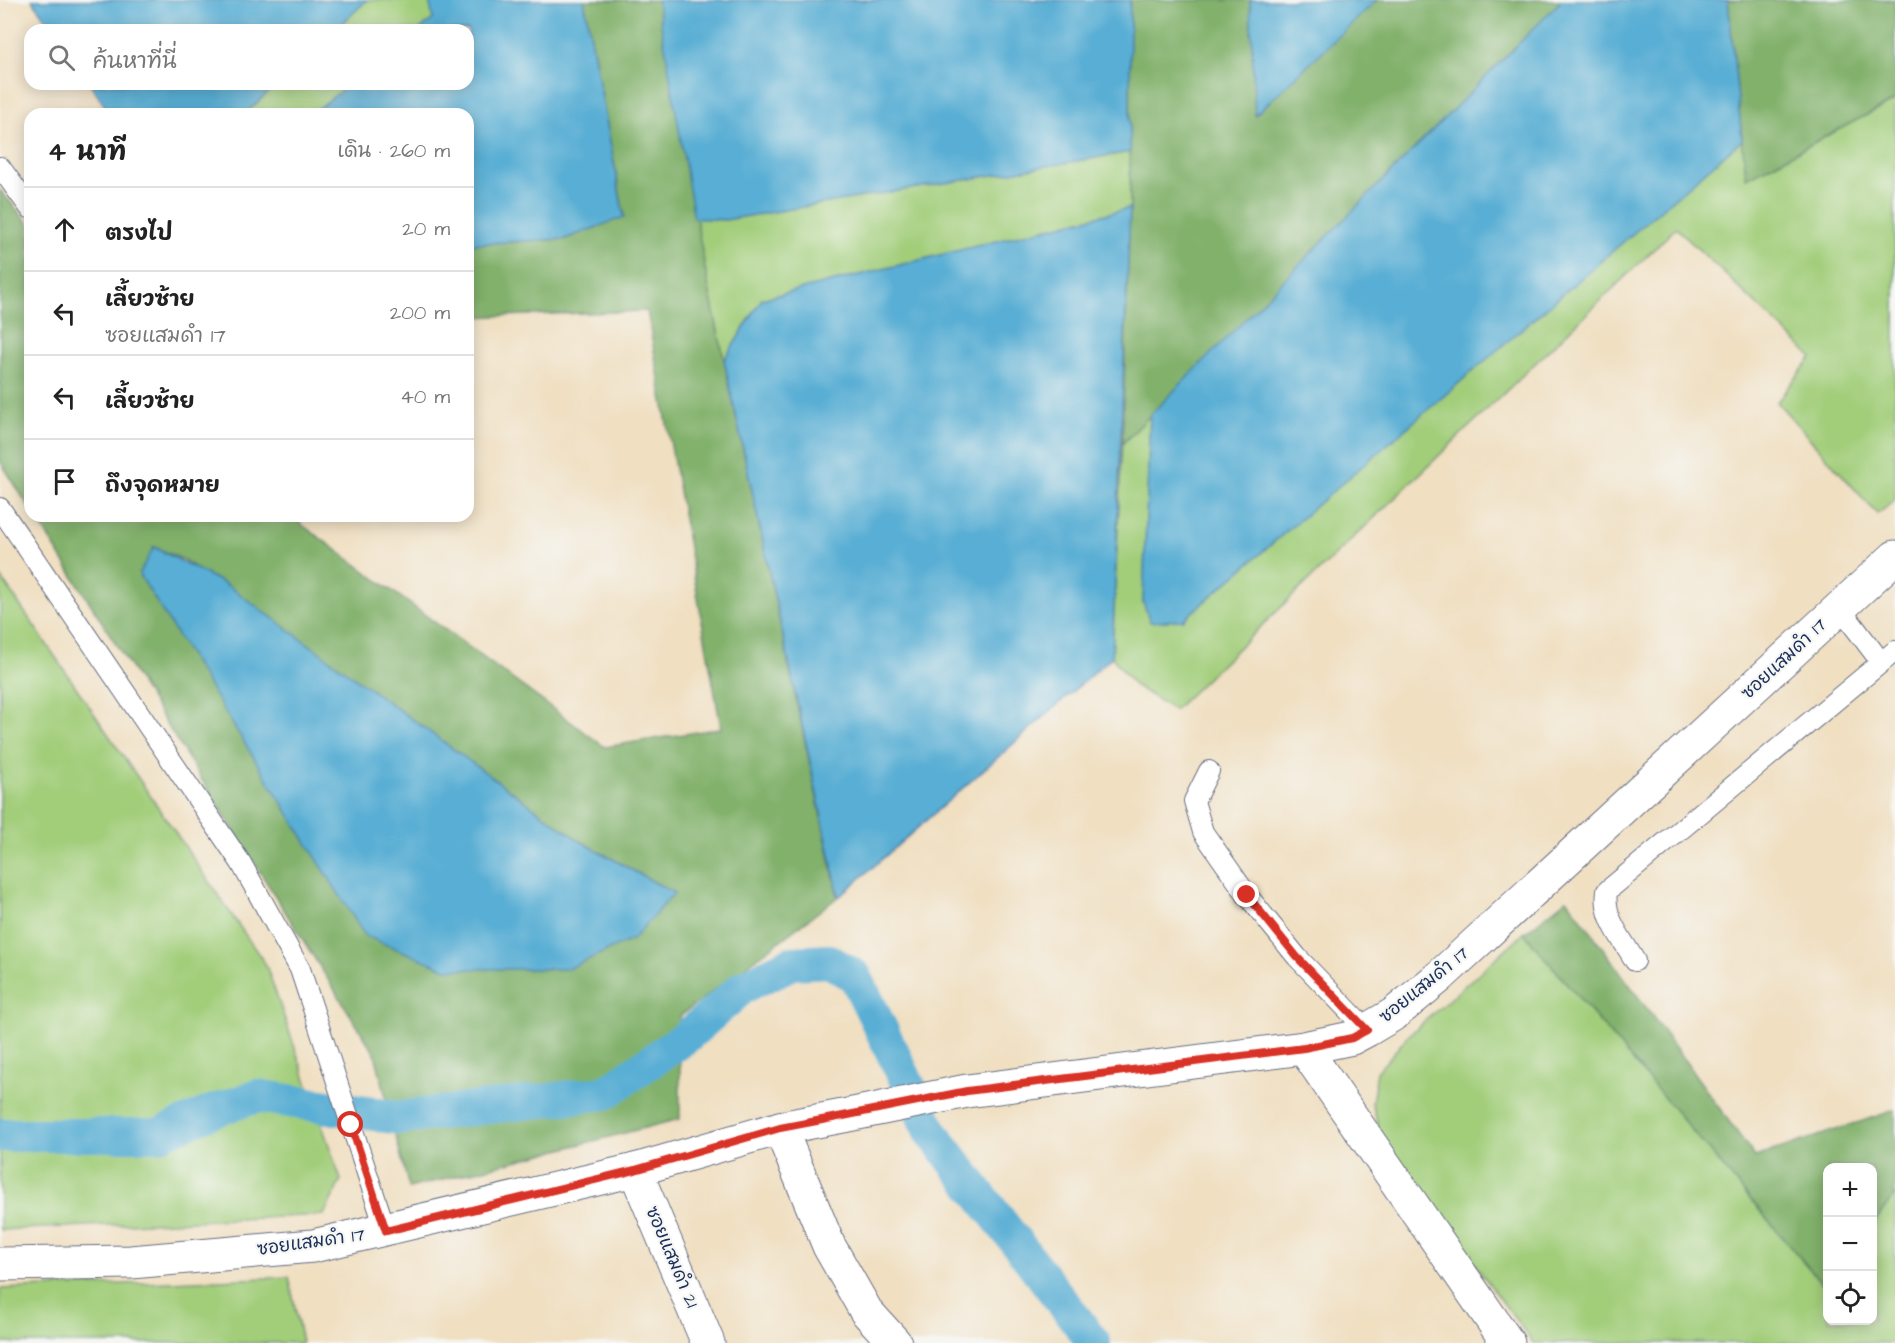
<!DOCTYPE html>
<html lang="th">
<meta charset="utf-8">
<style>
body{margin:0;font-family:"Architects Daughter","Playpen Sans Thai",sans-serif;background:#f6f6f6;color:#222}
.controls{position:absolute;right:18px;bottom:18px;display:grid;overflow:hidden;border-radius:12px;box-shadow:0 3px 15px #0003}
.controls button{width:54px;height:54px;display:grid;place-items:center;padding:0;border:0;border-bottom:2px solid #e0e0e0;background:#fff;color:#222;font:30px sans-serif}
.stop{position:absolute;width:18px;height:18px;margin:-14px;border:4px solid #d93025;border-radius:50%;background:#fff}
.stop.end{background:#d93025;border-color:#fff;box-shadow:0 2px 6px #0008}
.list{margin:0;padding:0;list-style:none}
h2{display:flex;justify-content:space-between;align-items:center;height:78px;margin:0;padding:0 24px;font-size:26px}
h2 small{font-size:20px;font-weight:400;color:#767676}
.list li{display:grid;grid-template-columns:39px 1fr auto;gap:18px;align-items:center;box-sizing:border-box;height:84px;padding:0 24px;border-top:2px solid #e0e0e0}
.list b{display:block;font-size:22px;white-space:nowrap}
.list p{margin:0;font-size:20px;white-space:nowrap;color:#767676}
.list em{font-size:20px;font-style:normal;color:#767676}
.icon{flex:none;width:33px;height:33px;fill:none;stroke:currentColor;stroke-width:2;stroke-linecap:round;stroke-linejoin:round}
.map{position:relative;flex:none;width:1895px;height:1343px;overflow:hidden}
.search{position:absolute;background:#fff;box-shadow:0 3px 15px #0003;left:24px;top:24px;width:450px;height:66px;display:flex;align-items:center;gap:15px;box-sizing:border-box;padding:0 21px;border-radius:18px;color:#767676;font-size:22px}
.panel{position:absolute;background:#fff;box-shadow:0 3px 15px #0003;left:24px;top:108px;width:450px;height:414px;border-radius:18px}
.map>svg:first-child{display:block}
.green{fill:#a2ce7a;stroke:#5e7e6c;stroke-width:1.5}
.forest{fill:#81b16a;stroke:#4e7064;stroke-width:1.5;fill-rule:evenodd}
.water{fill:#58aed4;stroke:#3a6e99;stroke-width:1.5}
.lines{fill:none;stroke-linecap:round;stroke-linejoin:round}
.canal{stroke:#58aed4;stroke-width:34}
.service-casing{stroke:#666d81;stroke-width:22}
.minor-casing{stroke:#666d81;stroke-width:35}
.tertiary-casing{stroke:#666d81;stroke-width:35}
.service{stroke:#fff;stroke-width:20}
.minor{stroke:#fff;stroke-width:33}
.tertiary{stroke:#fff;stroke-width:33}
.route{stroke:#d93025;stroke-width:8}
.labels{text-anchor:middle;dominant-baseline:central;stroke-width:4.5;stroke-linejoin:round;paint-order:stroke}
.street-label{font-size:18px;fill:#1b2f5e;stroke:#f6f6f2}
</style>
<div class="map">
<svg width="1895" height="1343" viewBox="0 0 1895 1343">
<rect width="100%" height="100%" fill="#f6f6f2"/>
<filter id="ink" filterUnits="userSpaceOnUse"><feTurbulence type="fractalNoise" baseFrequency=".0167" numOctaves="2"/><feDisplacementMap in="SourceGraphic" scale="12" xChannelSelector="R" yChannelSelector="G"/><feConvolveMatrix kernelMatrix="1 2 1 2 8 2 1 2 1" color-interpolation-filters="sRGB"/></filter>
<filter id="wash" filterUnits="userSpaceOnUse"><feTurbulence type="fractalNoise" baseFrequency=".008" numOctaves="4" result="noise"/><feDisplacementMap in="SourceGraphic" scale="24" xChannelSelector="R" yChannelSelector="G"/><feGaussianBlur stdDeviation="1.35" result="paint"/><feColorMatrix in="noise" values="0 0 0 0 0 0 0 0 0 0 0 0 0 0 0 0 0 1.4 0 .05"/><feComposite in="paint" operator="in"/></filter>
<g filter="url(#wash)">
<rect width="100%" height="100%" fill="#f0dfc1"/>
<path class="green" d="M 367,0 L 429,0 L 434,19 L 419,30 L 335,30 Z
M 277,84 L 350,84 L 311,114 L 245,114 Z
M 1895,100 L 1895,501 L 1877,514 L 1777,402 L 1812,357 L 1676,228 L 1174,710 L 1134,685 L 1112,657 L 1122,444 L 1150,415 L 1143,602 L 1183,620 L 1742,140 L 1747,178 Z
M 1130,152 L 1130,208 L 762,299 L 724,360 L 694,218 L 725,220 Z
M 0,576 L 266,965 L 341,1180 L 324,1215 L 0,1230 Z
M 1524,933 L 1825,1287 L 1827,1284 L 1828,1320 L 1872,1320 L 1873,1224 L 1895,1194 L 1895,1343 L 1533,1343 L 1382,1139 L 1372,1103 L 1377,1072 L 1408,1036 Z
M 289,1277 L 302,1343 L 0,1343 L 0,1289 Z"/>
<path class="forest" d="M 584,0 L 657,0 L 708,284 L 838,897 L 680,1016 L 680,1119 L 409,1188 L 375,1054 L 35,516 L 290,516 L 605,747 L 721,728 L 647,311 L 468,317 L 468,244 L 565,239 L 624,216 ZM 154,547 L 184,560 L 580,841 L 674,893 L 365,936 Z
M 1130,0 L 1250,0 L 1255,115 L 1377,0 L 1562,0 L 1122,444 L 1130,208 Z
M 1728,0 L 1895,0 L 1895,100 L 1746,178 Z
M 0,190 L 30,225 L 30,509 L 0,461 Z
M 1567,899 L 1755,1157 L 1895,1110 L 1895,1194 L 1873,1224 L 1872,1168 L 1828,1168 L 1828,1284 L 1825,1287 L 1524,933 Z"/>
<path class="water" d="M 32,0 L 367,0 L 335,30 L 53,30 Z
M 429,0 L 584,0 L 624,217 L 565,239 L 468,244 L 468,114 L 311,114 L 350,84 L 468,84 L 468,30 L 419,30 L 433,19 Z
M 657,0 L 1130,0 L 1130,152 L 725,220 L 694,218 Z
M 1250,0 L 1377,0 L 1255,115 Z
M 1562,0 L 1728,0 L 1742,140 L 1183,620 L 1150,622 L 1143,602 L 1150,415 Z
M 90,84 L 277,84 L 245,114 L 110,114 Z
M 1130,208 L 1112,657 L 839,897 L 724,360 L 762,299 Z
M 154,547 L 227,585 L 580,841 L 674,893 L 633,939 L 567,969 L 446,969 L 365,936 L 139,574 Z"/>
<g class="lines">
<path class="canal" d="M 0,1135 L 158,1135 L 211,1112 L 257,1096 L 399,1118 L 605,1093 L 686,1037 L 743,987 L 792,963 L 829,961 L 855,976 L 932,1133 L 1094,1343"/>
</g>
</g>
<g filter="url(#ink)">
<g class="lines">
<g class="service-casing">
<path id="service" d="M 0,167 L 30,208
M 0,508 L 241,863 L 300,969 L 386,1231
M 1840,608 L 1881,662
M 1209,771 L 1194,801 L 1203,832 L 1247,895 L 1297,957 L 1367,1030
M 1635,961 C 1622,938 1603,918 1607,891 L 1895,651"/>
</g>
<g class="minor-casing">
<path id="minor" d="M 1304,1048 L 1508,1343
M 780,1128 L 829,1246 L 866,1311 L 895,1343
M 635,1170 L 708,1343"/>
</g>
<g class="tertiary-casing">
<path id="tertiary" d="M 0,1264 L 131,1262 L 313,1246 L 635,1170 L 780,1128 L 843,1116 L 967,1091 L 1304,1048 L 1352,1038 L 1367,1030 L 1394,1014 L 1439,977 L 1895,557"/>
</g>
<use href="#service" class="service"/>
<use href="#minor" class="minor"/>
<use href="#tertiary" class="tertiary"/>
</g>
</g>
<g class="lines" filter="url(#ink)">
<path class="route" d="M 351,1125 L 386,1231 L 635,1170 L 780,1128 L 843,1116 L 967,1091 L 1304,1048 L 1352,1038 L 1367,1030 L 1297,957 L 1247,895"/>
</g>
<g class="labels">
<g class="street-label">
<text transform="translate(1784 659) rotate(-43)">ซอยแสมดำ 17</text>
<text transform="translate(1424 985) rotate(-39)">ซอยแสมดำ 17</text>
<text transform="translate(311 1242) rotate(-8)">ซอยแสมดำ 17</text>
<text transform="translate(672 1257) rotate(67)">ซอยแสมดำ 21</text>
</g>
</g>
</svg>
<div class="controls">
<button>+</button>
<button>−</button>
<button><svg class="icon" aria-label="locate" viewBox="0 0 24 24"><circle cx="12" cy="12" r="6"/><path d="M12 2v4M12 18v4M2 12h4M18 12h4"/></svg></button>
</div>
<div class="stop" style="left:351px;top:1125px"></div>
<div class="stop end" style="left:1247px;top:895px"></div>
<div class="search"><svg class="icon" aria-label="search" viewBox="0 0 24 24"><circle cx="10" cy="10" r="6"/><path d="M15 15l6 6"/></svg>ค้นหาที่นี่</div>
<section class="panel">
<h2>4 นาที<small>เดิน · 260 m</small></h2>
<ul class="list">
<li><svg class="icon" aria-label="ahead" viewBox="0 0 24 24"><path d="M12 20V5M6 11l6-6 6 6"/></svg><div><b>ตรงไป</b></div><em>20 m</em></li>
<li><svg class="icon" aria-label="left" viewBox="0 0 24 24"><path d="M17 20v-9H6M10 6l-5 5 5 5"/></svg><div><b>เลี้ยวซ้าย</b><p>ซอยแสมดำ 17</p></div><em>200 m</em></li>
<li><svg class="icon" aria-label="left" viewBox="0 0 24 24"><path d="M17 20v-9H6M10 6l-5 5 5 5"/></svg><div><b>เลี้ยวซ้าย</b></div><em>40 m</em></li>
<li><svg class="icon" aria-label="arrive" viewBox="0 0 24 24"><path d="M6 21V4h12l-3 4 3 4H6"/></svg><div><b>ถึงจุดหมาย</b></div></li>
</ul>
</section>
</div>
